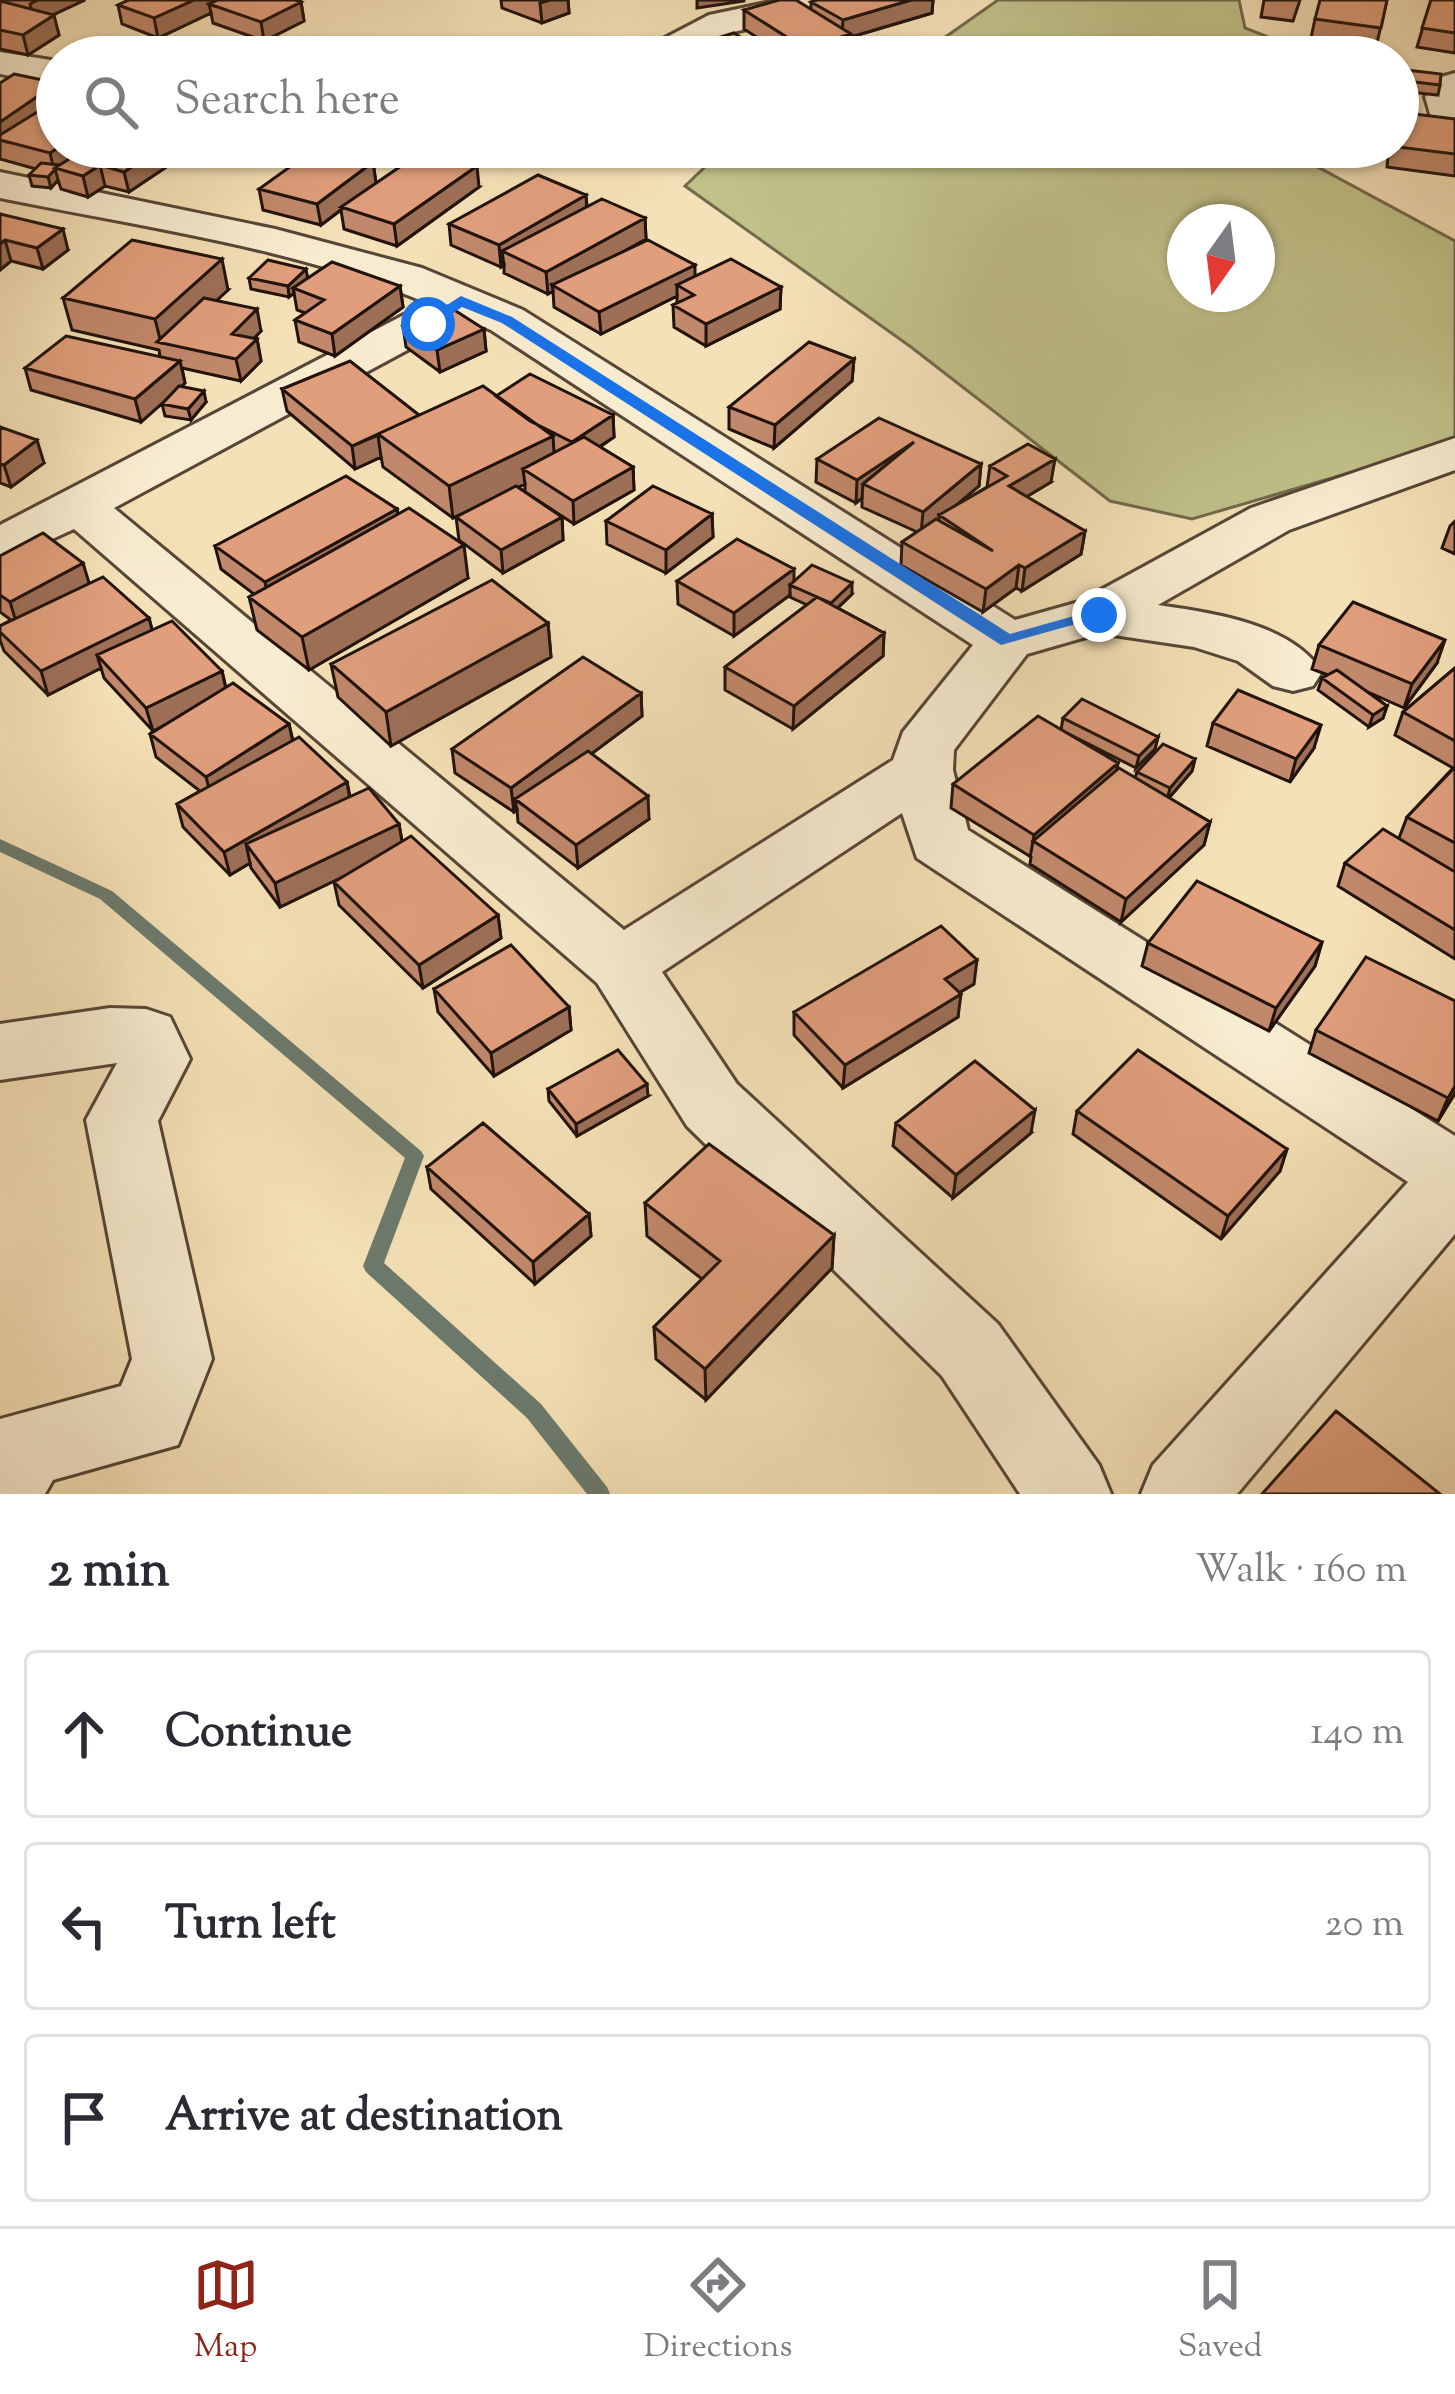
<!DOCTYPE html>
<meta charset="utf-8">
<style>
body{margin:0;font-family:"Sorts Mill Goudy",serif;background:#f2f2f3;color:#2b2b33}
.compass{position:absolute;left:1167px;top:204px;width:108px;height:108px;border-radius:50%;background:#fff;box-shadow:0 3px 9px #0004;rotate:194deg}
.stop{position:absolute;width:36px;height:36px;margin:-27px;border:9px solid #1a73e8;border-radius:50%;background:#fff}
.stop.end{background:#1a73e8;border-color:#fff;box-shadow:0 3px 12px #0008}
.list{margin:0;padding:0;list-style:none}
h2{display:flex;justify-content:space-between;align-items:center;height:156px;margin:0;padding:0 48px;font-size:51px}
h2 small{font-size:39px;font-weight:400;color:#7c7c81}
.list li{display:grid;grid-template-columns:78px 1fr auto;gap:36px;align-items:center;box-sizing:border-box;height:168px;margin:0 24px 24px;padding:0 24px;border:3px solid #e1e1e2;border-radius:12px}
.list b{display:block;font-size:45px;white-space:nowrap}
.list em{font-size:39px;font-style:normal;color:#7c7c81}
.icon{flex:none;width:66px;height:66px;fill:none;stroke:currentColor;stroke-width:2;stroke-linecap:round;stroke-linejoin:round}
.map{position:relative;flex:none;width:1455px;height:1494px;overflow:hidden}
.search{position:absolute;background:#fff;box-shadow:0 3px 9px #0004;left:36px;right:36px;top:36px;height:132px;display:flex;align-items:center;gap:30px;box-sizing:border-box;padding:0 42px;border-radius:66px;color:#7c7c81;font-size:45px}
.sheet{height:732px;background:#fff}
nav{display:flex;justify-content:space-around;align-items:center;box-sizing:border-box;height:168px;border-top:3px solid #e1e1e2;background:#fff;font-size:33px;color:#7c7c81}
nav a{display:grid;justify-items:center;gap:6px}
nav .on{color:#8f2418}
.map>svg:first-child{display:block}
.green{fill:#c1c18a;stroke:#716a4b;stroke-width:3;fill-rule:evenodd}
.lines{fill:none;stroke-linecap:round;stroke-linejoin:round}
.stream{fill:#6b7a6d;fill-rule:evenodd}
.minor-casing{stroke:#564637;stroke-width:6}
.minor{fill:#f8ecd0;fill-rule:evenodd}
.wall{fill:#c1886b;stroke:#21130c;stroke-width:3}
.shaded-wall{fill:#9d6f57;stroke:#21130c;stroke-width:3}
.building{fill:#e09e7c;stroke:#21130c;stroke-width:3}
.route{fill:#1a73e8}
</style>
<div class="map">
<svg width="1455" height="1494" viewBox="0 0 1455 1494">
<rect width="100%" height="100%" fill="#f5e1b7"/>
<filter id="stains"><feTurbulence type="fractalNoise" baseFrequency=".00167" numOctaves="4"/><feColorMatrix values="0 0 0 0 .2 0 0 0 0 .09 0 0 0 0 .02 0 0 0 .5 -.17"/></filter>
<radialGradient id="worn" r=".72"><stop offset=".6" stop-color="#630" stop-opacity="0"/><stop offset="1" stop-color="#630" stop-opacity=".3"/></radialGradient>
<path class="green" d="M 998,0 L 1239,0 L 1245,28 L 1318,57 L 917,57 Z
M 726,147 L 1317,147 L 1305,160 L 1455,241 L 1455,442 L 1192,519 L 1110,501 L 911,347 L 685,186 ZM 1185,222 L 1257,222 L 1257,294 L 1185,294 Z"/>
<g class="lines">
<path class="stream" d="M 0,839 L 112,891 L 421,1151 L 424,1156 L 384,1263 L 541,1404 L 607,1487 L 610,1494 L 587,1494 L 527,1418 L 366,1272 L 363,1266 L 405,1158 L 100,899 L 0,852 Z"/>
<g class="minor-casing">
<path id="minor" d="M 780,0 L 851,0 L 846,8 L 733,32 L 686,57 L 638,57 L 644,49 L 709,15 Z
M 0,52 L 57,61 L 57,85 L 0,74 Z
M 1455,73 L 1455,136 L 1436,134 L 1425,97 L 1441,77 Z
M 0,172 L 275,229 L 422,268 L 523,310 L 1015,620 L 1079,602 L 1251,508 L 1455,438 L 1455,470 L 1289,530 L 1158,605 C 1211,613 1291,623 1322,672 L 1313,686 L 1293,691 L 1273,686 L 1238,661 L 1194,647 L 1100,633 L 1027,654 L 954,750 L 953,770 L 968,830 L 1455,1136 L 1455,1234 L 1237,1494 L 1141,1494 L 1153,1465 L 1408,1182 L 917,858 L 902,813 L 662,972 L 737,1084 L 998,1324 L 1099,1465 L 1111,1494 L 1020,1494 L 942,1376 L 687,1126 L 597,983 L 74,529 L 0,563 L 0,525 L 427,303 C 293,247 142,227 0,198 ZM 465,319 L 491,330 L 973,645 L 903,732 L 893,760 L 624,930 L 114,508 Z
M 110,1008 L 146,1009 L 170,1017 L 190,1059 L 158,1121 L 212,1359 L 178,1445 L 53,1480 L 45,1494 L 0,1494 L 0,1419 L 121,1386 L 132,1359 L 86,1120 L 117,1063 L 0,1080 L 0,1024 Z"/>
</g>
<use href="#minor" class="minor"/>
</g>
<path class="wall" d="M 0,0 L 85,0 L 53,15 L 59,35 L 28,55 L 0,49 Z
M 129,0 L 301,2 L 304,21 L 264,41 L 213,23 L 211,13 L 158,38 L 122,24 L 118,5 Z
M 501,0 L 568,0 L 569,13 L 542,23 L 502,8 Z
M 817,0 L 933,0 L 932,13 L 851,37 L 850,53 L 838,57 L 787,57 L 744,29 L 744,10 L 811,9 L 811,2 Z
M 1264,0 L 1300,0 L 1293,21 L 1261,17 Z
M 1387,0 L 1376,47 L 1311,38 L 1315,19 Z
M 1431,0 L 1455,0 L 1455,53 L 1417,47 Z
M 691,46 L 769,55 L 769,57 L 776,57 L 691,57 Z
M 1398,69 L 1440,85 L 1438,95 L 1398,91 Z
M 0,83 L 57,83 L 57,107 L 50,111 L 57,147 L 196,147 L 129,192 L 105,186 L 88,197 L 61,189 L 58,180 L 51,188 L 32,186 L 29,175 L 36,169 L 0,159 Z
M 1455,119 L 1455,176 L 1387,167 L 1389,147 L 1398,147 Z
M 664,147 L 694,147 L 684,154 Z
M 373,162 L 376,183 L 479,187 L 397,246 L 344,229 L 341,210 L 321,225 L 263,210 L 259,189 Z
M 586,195 L 587,206 L 645,218 L 646,239 L 628,249 L 695,276 L 781,287 L 780,309 L 706,346 L 674,327 L 673,305 L 677,303 L 677,296 L 601,334 L 554,307 L 553,291 L 548,294 L 504,273 L 504,265 L 501,267 L 451,245 L 449,224 Z
M 0,214 L 68,250 L 43,269 L 11,261 L 0,270 Z
M 249,278 L 308,278 L 400,286 L 403,307 L 335,356 L 299,342 L 295,320 L 305,313 L 297,310 L 294,293 L 289,297 L 251,289 Z
M 228,290 L 217,300 L 261,331 L 254,338 L 257,339 L 261,361 L 241,381 L 182,368 L 185,383 L 181,387 L 206,402 L 191,420 L 165,416 L 162,404 L 167,399 L 141,422 L 31,390 L 25,368 L 160,357 L 159,350 L 72,330 L 63,298 Z
M 403,326 L 484,329 L 486,351 L 440,372 L 406,347 Z
M 854,359 L 852,381 L 774,448 L 729,429 L 729,407 Z
M 282,389 L 419,415 L 496,396 L 613,415 L 614,437 L 600,447 L 633,467 L 634,490 L 574,524 L 525,492 L 525,484 L 518,487 L 562,517 L 563,540 L 503,573 L 459,540 L 456,517 L 475,508 L 453,518 L 383,467 L 381,457 L 355,469 L 287,411 Z
M 0,427 L 44,463 L 11,487 L 0,483 Z
M 817,459 L 981,464 L 979,486 L 955,506 L 987,487 L 990,466 L 1051,482 L 1026,497 L 1085,531 L 1081,554 L 1022,591 L 1016,588 L 983,612 L 901,565 L 902,542 L 917,532 L 862,507 L 862,498 L 856,503 L 816,482 Z
M 397,509 L 398,515 L 468,578 L 309,670 L 257,630 L 249,597 L 254,594 L 221,569 L 215,546 Z
M 712,514 L 713,537 L 666,573 L 607,544 L 606,521 Z
M 1455,521 L 1455,554 L 1442,548 L 1450,526 Z
M 0,556 L 89,583 L 149,618 L 152,630 L 222,671 L 226,688 L 289,724 L 293,741 L 347,782 L 350,796 L 399,824 L 402,841 L 498,915 L 501,938 L 423,988 L 339,905 L 334,882 L 342,877 L 280,907 L 251,868 L 250,863 L 230,875 L 183,827 L 177,804 L 200,791 L 156,757 L 150,734 L 153,731 L 104,678 L 101,668 L 48,695 L 4,651 L 0,640 L 0,626 L 11,620 L 0,612 Z
M 677,581 L 794,582 L 852,594 L 838,608 L 884,633 L 883,656 L 793,729 L 725,690 L 725,667 L 807,605 L 790,597 L 790,595 L 734,636 L 678,604 Z
M 548,623 L 551,657 L 391,746 L 338,697 L 331,664 Z
M 1319,645 L 1437,663 L 1404,708 L 1368,692 L 1387,706 L 1383,718 L 1369,727 L 1318,690 L 1322,678 L 1328,675 L 1312,669 Z
M 1455,668 L 1455,959 L 1338,886 L 1345,863 L 1399,838 L 1407,817 L 1453,768 L 1395,735 L 1403,712 Z
M 641,693 L 642,716 L 591,754 L 649,819 L 578,868 L 518,822 L 517,810 L 514,812 L 455,773 L 452,749 Z
M 1063,718 L 1158,737 L 1155,749 L 1136,768 L 1063,731 L 1118,763 L 1116,770 L 1135,778 L 1137,772 L 1195,759 L 1192,771 L 1169,798 L 1210,822 L 1204,845 L 1121,922 L 1030,864 L 1031,857 L 951,808 L 953,784 L 1061,730 Z
M 1213,723 L 1314,748 L 1290,782 L 1207,746 Z
M 1322,942 L 1315,966 L 1269,1031 L 1142,966 L 1148,943 Z
M 974,984 L 959,993 L 958,1017 L 843,1088 L 794,1035 L 794,1012 Z
M 434,989 L 569,1007 L 571,1030 L 494,1076 L 438,1012 Z
M 1316,1030 L 1455,1093 L 1438,1121 L 1309,1053 Z
M 548,1089 L 648,1096 L 577,1136 L 549,1101 Z
M 1077,1111 L 1287,1149 L 1280,1171 L 1221,1239 L 1073,1134 Z
M 896,1123 L 1031,1133 L 953,1198 L 893,1146 Z
M 427,1167 L 589,1214 L 591,1236 L 535,1284 L 431,1189 Z
M 645,1203 L 834,1235 L 832,1268 L 706,1400 L 656,1359 L 654,1327 L 702,1279 L 647,1236 Z"/>
<path class="shaded-wall" d="M 38,0 L 85,0 L 35,23 L 30,4 Z
M 194,0 L 214,0 L 215,6 L 209,4 L 211,13 L 158,38 L 154,18 Z
M 550,0 L 568,0 L 569,13 L 542,23 L 540,3 Z
M 697,0 L 744,0 L 744,1 L 697,8 Z
M 911,0 L 933,0 L 932,13 L 851,37 L 850,53 L 838,57 L 803,57 L 804,48 L 842,36 L 843,20 Z
M 301,2 L 304,21 L 264,41 L 261,22 Z
M 54,15 L 59,35 L 28,55 L 23,35 Z
M 57,83 L 57,107 L 7,142 L 0,140 L 0,122 Z
M 59,147 L 95,147 L 55,168 L 58,180 L 51,188 L 48,177 L 54,170 L 50,153 Z
M 161,147 L 196,147 L 129,192 L 124,172 Z
M 373,162 L 376,183 L 321,225 L 317,204 Z
M 100,165 L 105,186 L 88,197 L 83,176 Z
M 477,166 L 479,187 L 397,246 L 394,224 Z
M 586,195 L 587,216 L 502,251 L 504,265 L 501,267 L 499,245 Z
M 645,218 L 646,239 L 558,288 L 552,285 L 553,291 L 548,294 L 546,272 Z
M 63,229 L 68,250 L 43,269 L 37,248 Z
M 5,240 L 11,261 L 0,270 L 0,244 Z
M 222,259 L 228,290 L 169,344 L 161,343 L 155,319 Z
M 695,265 L 695,287 L 677,285 L 677,296 L 601,334 L 599,312 Z
M 306,269 L 308,280 L 293,288 L 294,293 L 289,297 L 288,286 Z
M 400,286 L 403,307 L 335,356 L 332,334 Z
M 781,287 L 780,309 L 706,346 L 706,324 Z
M 257,309 L 261,331 L 237,356 L 232,334 Z
M 484,329 L 486,351 L 440,372 L 437,350 Z
M 257,339 L 261,361 L 241,381 L 236,359 Z
M 854,359 L 852,381 L 774,448 L 775,425 Z
M 180,361 L 185,383 L 141,422 L 135,399 Z
M 204,391 L 206,402 L 191,420 L 188,409 Z
M 613,415 L 614,437 L 573,464 L 572,442 Z
M 378,435 L 381,457 L 355,469 L 352,446 Z
M 553,436 L 555,469 L 523,469 L 525,484 L 453,518 L 449,486 Z
M 37,440 L 44,463 L 11,487 L 4,465 Z
M 914,442 L 863,484 L 862,498 L 856,503 L 857,480 Z
M 1055,459 L 1051,482 L 1006,509 L 1009,486 Z
M 981,464 L 979,486 L 942,517 L 939,515 L 939,519 L 921,534 L 923,512 Z
M 633,467 L 634,490 L 574,524 L 573,501 Z
M 397,509 L 400,532 L 270,605 L 265,582 Z
M 712,514 L 713,537 L 666,573 L 666,550 Z
M 562,517 L 563,540 L 503,573 L 501,550 Z
M 1085,531 L 1081,554 L 1022,591 L 1025,568 Z
M 464,545 L 468,578 L 309,670 L 302,637 Z
M 83,563 L 90,586 L 17,625 L 10,602 Z
M 1019,565 L 1016,588 L 983,612 L 986,589 Z
M 794,569 L 794,587 L 790,585 L 790,595 L 734,636 L 734,613 Z
M 852,583 L 852,594 L 830,615 L 831,603 Z
M 149,618 L 155,641 L 97,655 L 101,668 L 48,695 L 41,671 Z
M 548,623 L 551,657 L 391,746 L 386,712 Z
M 884,633 L 883,656 L 793,729 L 794,706 Z
M 1445,640 L 1437,663 L 1404,708 L 1412,684 Z
M 222,671 L 227,694 L 153,731 L 146,708 Z
M 641,693 L 642,716 L 523,805 L 515,799 L 517,810 L 514,812 L 511,788 Z
M 1387,706 L 1383,718 L 1369,727 L 1373,715 Z
M 289,724 L 294,747 L 212,800 L 206,777 Z
M 1321,725 L 1314,748 L 1290,782 L 1296,759 Z
M 1158,737 L 1155,749 L 1136,768 L 1139,756 Z
M 1195,759 L 1192,771 L 1167,800 L 1170,788 Z
M 1118,763 L 1113,787 L 1033,841 L 1030,858 L 1034,835 Z
M 347,782 L 351,806 L 246,844 L 250,863 L 230,875 L 224,852 Z
M 648,796 L 649,819 L 578,868 L 576,845 Z
M 1210,822 L 1204,845 L 1121,922 L 1126,899 Z
M 399,824 L 403,848 L 280,907 L 275,883 Z
M 498,915 L 501,938 L 423,988 L 419,965 Z
M 1322,942 L 1315,966 L 1269,1031 L 1276,1008 Z
M 977,960 L 974,984 L 943,1002 L 945,979 Z
M 961,994 L 958,1017 L 843,1088 L 845,1065 Z
M 569,1007 L 571,1030 L 494,1076 L 491,1053 Z
M 647,1084 L 648,1096 L 577,1136 L 576,1124 Z
M 1455,1086 L 1455,1093 L 1438,1121 L 1448,1098 Z
M 1035,1110 L 1031,1133 L 953,1198 L 956,1175 Z
M 1287,1149 L 1280,1171 L 1221,1239 L 1228,1216 Z
M 589,1214 L 591,1236 L 535,1284 L 533,1262 Z
M 834,1235 L 832,1268 L 706,1400 L 705,1369 Z"/>
<path class="building" d="M 129,0 L 194,0 L 154,18 L 118,5 Z
M 218,0 L 295,0 L 301,2 L 261,22 L 209,4 Z
M 779,0 L 796,0 L 851,34 L 804,48 L 744,10 Z
M 817,0 L 911,0 L 843,20 L 811,2 Z
M 1320,0 L 1387,0 L 1381,28 L 1315,19 Z
M 1431,0 L 1455,0 L 1455,33 L 1422,28 Z
M 0,1 L 54,15 L 23,35 L 0,30 Z
M 734,33 L 769,55 L 762,57 L 708,57 L 691,46 Z
M 1398,69 L 1441,74 L 1440,85 L 1398,80 Z
M 14,74 L 57,83 L 0,122 L 0,83 Z
M 42,109 L 57,113 L 57,147 L 59,147 L 50,153 L 0,140 L 0,135 Z
M 1398,112 L 1455,119 L 1455,154 L 1398,147 Z
M 88,147 L 161,147 L 124,172 L 100,165 L 83,176 L 55,168 Z
M 316,148 L 373,162 L 317,204 L 259,189 Z
M 431,152 L 477,166 L 394,224 L 341,207 L 407,162 L 414,164 Z
M 41,163 L 59,165 L 48,177 L 29,175 Z
M 538,175 L 586,195 L 499,245 L 449,224 Z
M 602,199 L 645,218 L 546,272 L 502,251 Z
M 0,214 L 63,229 L 37,248 L 5,240 L 0,244 Z
M 132,240 L 222,259 L 155,319 L 63,298 Z
M 648,240 L 695,265 L 599,312 L 552,285 Z
M 731,259 L 781,287 L 706,324 L 673,305 L 694,295 L 677,285 Z
M 268,260 L 306,269 L 288,286 L 249,278 Z
M 332,262 L 400,286 L 332,334 L 295,320 L 324,300 L 293,288 Z
M 204,298 L 257,309 L 232,334 L 257,339 L 236,359 L 157,342 Z
M 448,306 L 484,329 L 437,350 L 403,326 Z
M 66,336 L 180,361 L 135,399 L 25,368 Z
M 809,342 L 854,359 L 775,425 L 729,407 Z
M 350,361 L 419,415 L 352,446 L 282,389 Z
M 530,374 L 613,415 L 572,442 L 530,421 L 496,396 Z
M 179,386 L 204,391 L 188,409 L 162,404 Z
M 483,386 L 553,436 L 449,486 L 378,434 Z
M 879,418 L 981,464 L 923,512 L 863,484 L 914,442 L 857,480 L 817,459 Z
M 0,427 L 37,440 L 4,465 L 0,464 Z
M 584,437 L 633,467 L 573,501 L 523,469 Z
M 1028,444 L 1055,459 L 1009,486 L 1085,531 L 1025,568 L 1019,565 L 986,589 L 902,542 L 936,519 L 993,551 L 939,515 L 1007,476 L 990,466 Z
M 346,476 L 397,509 L 265,582 L 215,546 Z
M 516,486 L 562,517 L 501,550 L 456,517 Z
M 653,486 L 712,514 L 666,550 L 606,521 Z
M 409,508 L 464,545 L 302,637 L 249,597 Z
M 43,533 L 83,563 L 10,602 L 0,595 L 0,556 Z
M 737,539 L 794,569 L 734,613 L 677,581 Z
M 812,565 L 852,583 L 831,603 L 790,585 Z
M 103,577 L 149,618 L 41,671 L 0,632 L 0,626 Z
M 492,580 L 548,623 L 386,712 L 331,664 Z
M 817,597 L 884,633 L 794,706 L 725,667 Z
M 1353,602 L 1445,640 L 1412,684 L 1319,645 Z
M 172,621 L 222,671 L 146,708 L 97,655 Z
M 583,657 L 641,693 L 511,788 L 452,749 Z
M 1455,668 L 1455,741 L 1403,712 Z
M 1337,670 L 1387,706 L 1373,715 L 1322,678 Z
M 233,683 L 289,724 L 206,777 L 150,734 Z
M 1238,690 L 1321,725 L 1296,759 L 1213,723 Z
M 1082,699 L 1158,737 L 1139,756 L 1063,718 Z
M 1038,716 L 1118,763 L 1034,835 L 953,784 Z
M 299,737 L 347,782 L 224,852 L 177,804 Z
M 1163,744 L 1195,759 L 1170,788 L 1137,772 Z
M 588,751 L 648,796 L 576,845 L 515,799 Z
M 1455,767 L 1455,843 L 1407,817 Z
M 1119,768 L 1210,822 L 1126,899 L 1033,841 Z
M 369,788 L 399,824 L 275,883 L 246,844 Z
M 1383,829 L 1455,872 L 1455,930 L 1345,863 Z
M 411,836 L 498,915 L 419,965 L 334,882 Z
M 1197,881 L 1322,942 L 1276,1008 L 1148,943 Z
M 941,926 L 977,960 L 945,979 L 961,994 L 845,1065 L 794,1012 Z
M 511,945 L 569,1007 L 491,1053 L 434,989 Z
M 1366,957 L 1455,1001 L 1455,1086 L 1448,1098 L 1316,1030 Z
M 618,1050 L 647,1084 L 576,1124 L 548,1089 Z
M 1138,1050 L 1287,1149 L 1228,1216 L 1077,1111 Z
M 975,1061 L 1035,1110 L 956,1175 L 896,1123 Z
M 483,1123 L 589,1214 L 533,1262 L 427,1167 Z
M 709,1144 L 834,1235 L 705,1369 L 654,1327 L 720,1261 L 645,1203 Z
M 1336,1411 L 1440,1494 L 1262,1494 Z"/>
<path class="route" d="M 461,296 L 512,317 L 1010,634 L 1099,609 L 1108,615 L 1001,645 L 502,323 L 462,307 L 433,327 L 422,327 L 422,321 Z"/>
<rect width="100%" height="100%" filter="url(#stains)"/>
<rect width="100%" height="100%" fill="url(#worn)"/>
</svg>
<svg class="compass" viewBox="-18 -18 36 36"><path d="M0-13l5 13h-10z" fill="#e53935"/><path d="M0 13l5-13h-10z" fill="#7c7c81"/></svg>
<div class="stop" style="left:428px;top:324px"></div>
<div class="stop end" style="left:1099px;top:615px"></div>
<div class="search"><svg class="icon" aria-label="search" viewBox="0 0 24 24"><circle cx="10" cy="10" r="6"/><path d="M15 15l6 6"/></svg>Search here</div>
</div>
<section class="sheet">
<h2>2 min<small>Walk · 160 m</small></h2>
<ul class="list">
<li><svg class="icon" aria-label="ahead" viewBox="0 0 24 24"><path d="M12 20V5M6 11l6-6 6 6"/></svg><div><b>Continue</b></div><em>140 m</em></li>
<li><svg class="icon" aria-label="left" viewBox="0 0 24 24"><path d="M17 20v-9H6M10 6l-5 5 5 5"/></svg><div><b>Turn left</b></div><em>20 m</em></li>
<li><svg class="icon" aria-label="arrive" viewBox="0 0 24 24"><path d="M6 21V4h12l-3 4 3 4H6"/></svg><div><b>Arrive at destination</b></div></li>
</ul>
</section>
<nav>
<a class="on"><svg class="icon" aria-label="map" viewBox="0 0 24 24"><path d="M3 6l6-2 6 2 6-2v14l-6 2-6-2-6 2zM9 4v14M15 6v14"/></svg>Map</a>
<a><svg class="icon" aria-label="directions" viewBox="0 0 24 24"><path d="M12 3l9 9-9 9-9-9zM9 14v-3h6M13 9l2 2-2 2"/></svg>Directions</a>
<a><svg class="icon" aria-label="saved" viewBox="0 0 24 24"><path d="M7 4h10v16l-5-4-5 4z"/></svg>Saved</a>
</nav>
